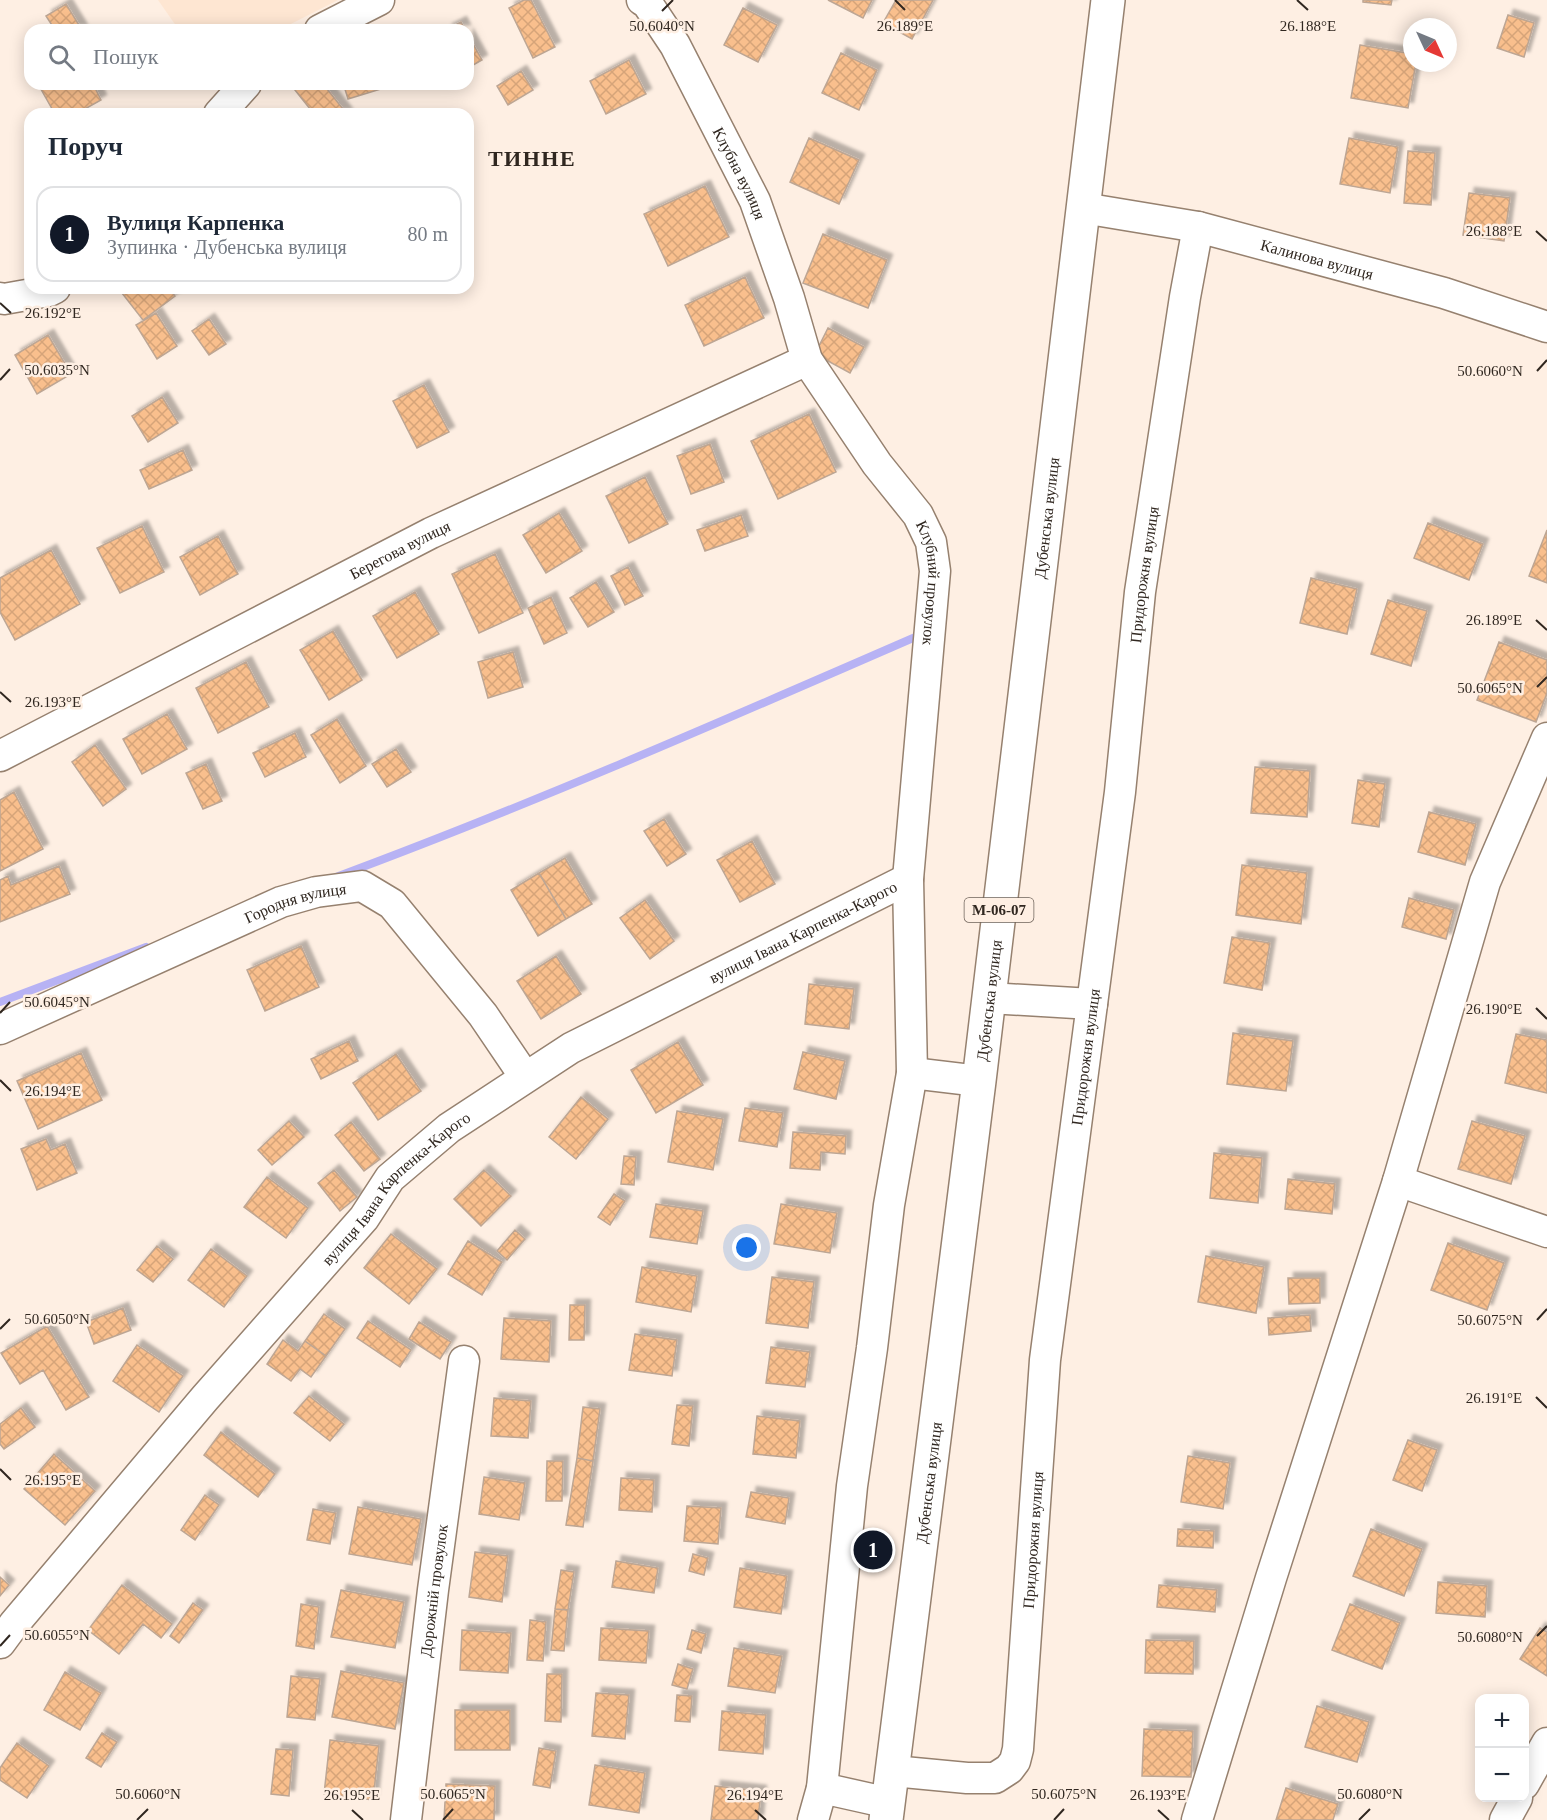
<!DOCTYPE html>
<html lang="uk">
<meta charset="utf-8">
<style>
body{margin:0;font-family:"Times New Roman",serif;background:#f6f6f7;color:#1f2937}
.controls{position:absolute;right:18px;bottom:18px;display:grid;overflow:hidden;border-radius:12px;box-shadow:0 3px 15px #0003}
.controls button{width:54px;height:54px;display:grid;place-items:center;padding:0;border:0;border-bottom:2px solid #e0e1e3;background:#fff;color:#1f2937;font:30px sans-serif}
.compass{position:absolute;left:1403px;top:18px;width:54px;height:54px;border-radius:50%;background:#fff;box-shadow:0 3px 15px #0003;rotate:134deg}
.you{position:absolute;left:747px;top:1248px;width:21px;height:21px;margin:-15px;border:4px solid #fff;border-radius:50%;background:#1a73e8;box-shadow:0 0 0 9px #1a73e833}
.badge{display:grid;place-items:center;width:39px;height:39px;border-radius:50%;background:#111827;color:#fff;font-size:20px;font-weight:700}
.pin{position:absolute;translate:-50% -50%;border:3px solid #fff;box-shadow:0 2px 6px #0006}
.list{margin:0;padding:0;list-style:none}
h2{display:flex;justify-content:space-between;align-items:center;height:78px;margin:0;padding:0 24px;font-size:26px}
h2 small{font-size:20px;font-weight:400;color:#747a83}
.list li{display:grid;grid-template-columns:39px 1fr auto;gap:18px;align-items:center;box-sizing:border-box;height:96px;margin:0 12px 12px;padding:0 12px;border:2px solid #e0e1e3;border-radius:18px}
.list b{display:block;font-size:22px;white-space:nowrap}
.list p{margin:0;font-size:20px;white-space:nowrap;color:#747a83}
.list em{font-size:20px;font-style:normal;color:#747a83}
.icon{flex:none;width:33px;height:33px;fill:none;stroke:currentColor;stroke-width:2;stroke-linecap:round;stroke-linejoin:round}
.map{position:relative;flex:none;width:1547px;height:1820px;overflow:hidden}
.search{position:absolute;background:#fff;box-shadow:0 3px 15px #0003;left:24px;top:24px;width:450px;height:66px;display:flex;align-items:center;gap:15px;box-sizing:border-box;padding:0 21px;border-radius:18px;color:#747a83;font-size:22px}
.panel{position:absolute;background:#fff;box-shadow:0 3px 15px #0003;left:24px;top:108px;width:450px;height:186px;border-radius:18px}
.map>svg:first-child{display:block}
.built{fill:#fee6d2}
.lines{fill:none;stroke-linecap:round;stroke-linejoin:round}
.stream{stroke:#b7b2f4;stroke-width:8}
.building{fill:url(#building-cross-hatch);stroke:#bda694;stroke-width:1.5;filter:url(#shadow)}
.street-casing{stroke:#96816f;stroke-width:33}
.primary-casing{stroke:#96816f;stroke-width:36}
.street{stroke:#fff;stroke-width:30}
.primary{stroke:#fff;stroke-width:33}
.ticks{fill:none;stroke:#302720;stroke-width:2}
.labels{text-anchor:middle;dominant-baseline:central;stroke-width:5;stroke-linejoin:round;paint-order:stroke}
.shield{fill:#feefe3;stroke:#6e635a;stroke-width:1.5}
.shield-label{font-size:15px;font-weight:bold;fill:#302720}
.street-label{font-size:16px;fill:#302720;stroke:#feefe3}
.district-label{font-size:22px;font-weight:bold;letter-spacing:1.5px;fill:#302720;stroke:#feefe3}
.ticks-label{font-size:15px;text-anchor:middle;fill:#302720;stroke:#feefe3;stroke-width:5;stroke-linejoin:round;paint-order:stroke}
</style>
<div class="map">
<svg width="1547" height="1820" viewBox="0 0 1547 1820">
<defs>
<pattern id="building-cross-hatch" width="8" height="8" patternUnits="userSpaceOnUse" patternTransform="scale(1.5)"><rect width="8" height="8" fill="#f9bf8d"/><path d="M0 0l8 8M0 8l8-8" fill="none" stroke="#d6a479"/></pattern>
<filter id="shadow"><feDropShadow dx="5.5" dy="-5.5" stdDeviation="1.5" flood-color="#0004"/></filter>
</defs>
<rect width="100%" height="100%" fill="#feefe3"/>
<path class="built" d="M 158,0 L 338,0 L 279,30 L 179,30 Z"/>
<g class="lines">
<path class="stream" d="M 336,877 C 533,804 727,719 920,635
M 0,1002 L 146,947"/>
</g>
<path class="building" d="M 524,0 L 531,0 L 555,47 L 533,58 L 509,8 Z
M 828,0 L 872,0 L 863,18 Z
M 896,0 L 933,0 L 912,39 L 883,23 Z
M 1363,0 L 1392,0 L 1391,5 L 1363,2 Z
M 66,4 L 82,30 L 55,30 L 46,16 Z
M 743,8 L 777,25 L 758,62 L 724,45 Z
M 1508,15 L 1534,23 L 1524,57 L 1497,48 Z
M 461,22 L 465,30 L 446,30 Z
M 468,35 L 482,60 L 468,68 Z
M 1360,45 L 1412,54 L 1412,63 L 1416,63 L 1408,108 L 1351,98 Z
M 841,53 L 877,70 L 859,110 L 822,93 Z
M 629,60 L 646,94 L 606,114 L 590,81 Z
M 521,71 L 533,90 L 508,105 L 497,86 Z
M 38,84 L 93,84 L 101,100 L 76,114 L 55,114 Z
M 302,84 L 323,84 L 347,114 L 314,114 L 295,90 Z
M 350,84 L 383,84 L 384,88 L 348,99 L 344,86 Z
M 809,138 L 859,160 L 839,204 L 790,182 Z
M 1349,138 L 1398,147 L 1390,193 L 1340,184 Z
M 1408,151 L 1435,153 L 1431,205 L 1404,203 Z
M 705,186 L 729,237 L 668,266 L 644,214 Z
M 1469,193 L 1510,198 L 1504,241 L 1463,235 Z
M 823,234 L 887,260 L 868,308 L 803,283 Z
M 745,277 L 764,318 L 704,346 L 685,305 Z
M 118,288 L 169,288 L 175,296 L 143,320 Z
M 156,313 L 177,346 L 157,359 L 136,325 Z
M 209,319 L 226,344 L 209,355 L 192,331 Z
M 828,328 L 864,347 L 850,373 L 815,354 Z
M 48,335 L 71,374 L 37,394 L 15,355 Z
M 424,385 L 449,432 L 417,448 L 393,401 Z
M 162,397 L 178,423 L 148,442 L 132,416 Z
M 809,414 L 836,472 L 778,499 L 751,441 Z
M 710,444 L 724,482 L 691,494 L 677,456 Z
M 183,450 L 192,470 L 149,489 L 140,470 Z
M 645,477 L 668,524 L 629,543 L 606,496 Z
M 559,513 L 582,551 L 546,573 L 523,535 Z
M 741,515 L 748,536 L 705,551 L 697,530 Z
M 1428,523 L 1483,544 L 1469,580 L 1414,558 Z
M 142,526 L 164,572 L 120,593 L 97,548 Z
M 1547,530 L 1547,583 L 1529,576 Z
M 218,536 L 238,574 L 200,595 L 180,557 Z
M 51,550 L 80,604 L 15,640 L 0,612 L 0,578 Z
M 495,554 L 523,613 L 479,633 L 452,574 Z
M 628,567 L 643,596 L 625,605 L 611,576 Z
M 1311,578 L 1357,589 L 1347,634 L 1300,623 Z
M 596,582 L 614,612 L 588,627 L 570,598 Z
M 415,592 L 439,634 L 397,658 L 373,616 Z
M 551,597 L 567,633 L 544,644 L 528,608 Z
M 1388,600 L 1427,611 L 1411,666 L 1371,654 Z
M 333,631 L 362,680 L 329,700 L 300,650 Z
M 1499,642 L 1547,660 L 1547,693 L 1536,722 L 1477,700 Z
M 513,652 L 523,687 L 488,698 L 478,662 Z
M 246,662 L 269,707 L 218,733 L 196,688 Z
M 167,714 L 187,749 L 142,774 L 123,739 Z
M 337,719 L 366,766 L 340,783 L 311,735 Z
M 295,733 L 306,757 L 265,777 L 253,753 Z
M 95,745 L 126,789 L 103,806 L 72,762 Z
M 396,749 L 411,772 L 387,787 L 372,764 Z
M 206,764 L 222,801 L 203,809 L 186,773 Z
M 1255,767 L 1310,771 L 1307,817 L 1251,813 Z
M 1358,780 L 1385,784 L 1379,827 L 1352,823 Z
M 14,792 L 43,849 L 0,871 L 0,800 Z
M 1429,812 L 1476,824 L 1465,865 L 1418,852 Z
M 664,819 L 686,854 L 667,866 L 644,831 Z
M 752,841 L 775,884 L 740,902 L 717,860 Z
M 565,858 L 592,904 L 566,919 L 539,873 Z
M 1242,865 L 1307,873 L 1301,924 L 1236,915 Z
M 59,866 L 70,894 L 0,922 L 0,880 L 8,876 L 11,885 Z
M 539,873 L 566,919 L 538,936 L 511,890 Z
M 1409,898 L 1454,910 L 1446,939 L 1402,927 Z
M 645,900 L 674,941 L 650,959 L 620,918 Z
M 1232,937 L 1270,943 L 1262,990 L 1224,983 Z
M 301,946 L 319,987 L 265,1011 L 247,970 Z
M 556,956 L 581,994 L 541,1019 L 517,981 Z
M 809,984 L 854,989 L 849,1029 L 805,1024 Z
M 1233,1033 L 1293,1041 L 1286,1091 L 1227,1084 Z
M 1516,1034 L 1547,1040 L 1547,1093 L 1505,1083 Z
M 349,1041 L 358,1061 L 321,1079 L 311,1059 Z
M 678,1042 L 703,1085 L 656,1113 L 631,1070 Z
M 803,1052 L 845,1061 L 836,1099 L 794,1089 Z
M 81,1053 L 102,1100 L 38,1129 L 17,1081 Z
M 396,1054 L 421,1091 L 378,1120 L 353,1083 Z
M 581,1097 L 608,1119 L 576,1159 L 549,1137 Z
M 745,1108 L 783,1113 L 777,1147 L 739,1141 Z
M 677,1111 L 723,1119 L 713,1170 L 668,1162 Z
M 289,1121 L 304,1137 L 272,1165 L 258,1150 Z
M 1472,1121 L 1525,1136 L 1511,1184 L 1458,1169 Z
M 351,1122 L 380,1159 L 364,1171 L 335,1135 Z
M 793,1132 L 846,1136 L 845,1154 L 821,1152 L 820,1170 L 790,1168 Z
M 46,1139 L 51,1150 L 65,1144 L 77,1173 L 37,1190 L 21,1149 Z
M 1214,1153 L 1262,1158 L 1258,1203 L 1210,1198 Z
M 624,1156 L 636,1157 L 634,1185 L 621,1184 Z
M 334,1170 L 357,1197 L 340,1211 L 318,1183 Z
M 484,1170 L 511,1196 L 481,1226 L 454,1199 Z
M 267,1177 L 308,1208 L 286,1238 L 244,1207 Z
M 1288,1179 L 1335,1184 L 1332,1214 L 1285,1209 Z
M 614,1194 L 625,1201 L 610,1225 L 598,1217 Z
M 656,1204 L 703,1211 L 697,1244 L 650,1237 Z
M 781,1204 L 837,1213 L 830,1253 L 774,1244 Z
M 515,1230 L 525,1239 L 507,1260 L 497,1251 Z
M 391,1234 L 437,1269 L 409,1304 L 364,1268 Z
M 468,1241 L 502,1262 L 482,1295 L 448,1274 Z
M 1448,1243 L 1504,1263 L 1487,1310 L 1431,1290 Z
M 157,1246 L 173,1259 L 153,1282 L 137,1270 Z
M 211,1249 L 247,1276 L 224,1307 L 188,1280 Z
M 1206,1256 L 1264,1267 L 1256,1313 L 1198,1302 Z
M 642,1267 L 697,1276 L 691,1312 L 636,1302 Z
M 772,1277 L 814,1282 L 808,1328 L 766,1323 Z
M 1288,1278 L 1320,1278 L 1320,1303 L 1289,1304 Z
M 570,1305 L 585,1305 L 584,1340 L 569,1340 Z
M 123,1308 L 131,1330 L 94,1344 L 86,1322 Z
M 324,1314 L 345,1329 L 326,1356 L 305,1341 Z
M 1310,1315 L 1311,1331 L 1269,1335 L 1268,1318 Z
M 504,1318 L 551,1321 L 549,1362 L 501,1359 Z
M 368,1321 L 411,1350 L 400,1367 L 357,1338 Z
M 419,1322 L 451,1342 L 440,1359 L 409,1339 Z
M 47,1326 L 89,1397 L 66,1410 L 43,1370 L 20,1384 L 1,1353 Z
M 635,1334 L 677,1340 L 672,1376 L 629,1370 Z
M 283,1340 L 298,1351 L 305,1341 L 326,1356 L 311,1377 L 300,1369 L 291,1381 L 267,1364 Z
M 137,1345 L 183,1376 L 159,1412 L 113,1381 Z
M 771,1347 L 810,1352 L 805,1387 L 766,1383 Z
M 309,1396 L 344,1424 L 330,1441 L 294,1413 Z
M 494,1398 L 531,1401 L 528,1438 L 491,1436 Z
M 677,1405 L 693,1406 L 689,1446 L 672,1444 Z
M 583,1407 L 600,1409 L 593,1461 L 577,1458 Z
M 21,1408 L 35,1427 L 4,1449 L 0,1444 L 0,1424 Z
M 757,1416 L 800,1421 L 796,1458 L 753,1454 Z
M 221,1432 L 275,1474 L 258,1497 L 204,1455 Z
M 1408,1440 L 1437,1450 L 1422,1491 L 1393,1480 Z
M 54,1454 L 95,1491 L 65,1525 L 24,1489 Z
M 1188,1456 L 1230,1463 L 1223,1509 L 1181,1502 Z
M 577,1458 L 593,1461 L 583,1527 L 566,1525 Z
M 547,1461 L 563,1461 L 562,1501 L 546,1501 Z
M 484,1477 L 525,1483 L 519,1520 L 479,1514 Z
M 621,1478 L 654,1480 L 652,1512 L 619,1510 Z
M 751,1492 L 789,1498 L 785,1524 L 746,1517 Z
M 205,1495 L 219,1505 L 195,1540 L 181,1530 Z
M 687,1506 L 721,1508 L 718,1544 L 684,1541 Z
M 358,1507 L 421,1519 L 412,1565 L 349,1554 Z
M 313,1509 L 336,1513 L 330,1544 L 307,1540 Z
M 1178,1529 L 1214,1531 L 1213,1548 L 1177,1546 Z
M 1371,1529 L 1422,1549 L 1404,1596 L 1353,1576 Z
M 475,1552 L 508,1556 L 502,1602 L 469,1597 Z
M 693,1554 L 708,1558 L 704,1575 L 689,1571 Z
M 616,1561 L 658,1568 L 654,1593 L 612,1587 Z
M 740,1568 L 787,1576 L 781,1614 L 734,1607 Z
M 561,1570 L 574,1572 L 568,1610 L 555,1609 Z
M 0,1577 L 9,1585 L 0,1596 Z
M 1438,1582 L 1487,1586 L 1485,1617 L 1436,1613 Z
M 122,1585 L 172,1624 L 161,1638 L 143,1624 L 119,1654 L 88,1630 Z
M 1159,1585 L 1217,1590 L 1215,1612 L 1157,1607 Z
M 341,1590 L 404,1602 L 395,1648 L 331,1637 Z
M 193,1603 L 203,1610 L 179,1643 L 170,1636 Z
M 301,1604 L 319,1607 L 314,1649 L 296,1646 Z
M 1350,1604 L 1400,1623 L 1382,1669 L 1332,1650 Z
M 555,1609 L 568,1610 L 564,1651 L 551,1650 Z
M 530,1620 L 546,1622 L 543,1661 L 527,1660 Z
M 601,1628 L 649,1631 L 646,1663 L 599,1660 Z
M 1540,1628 L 1547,1632 L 1547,1676 L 1520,1659 Z
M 462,1630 L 511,1633 L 508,1673 L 460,1670 Z
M 692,1630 L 706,1634 L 701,1653 L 687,1649 Z
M 1146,1640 L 1194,1641 L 1193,1674 L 1145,1673 Z
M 734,1648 L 782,1656 L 775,1693 L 728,1686 Z
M 678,1664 L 693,1669 L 687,1689 L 672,1685 Z
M 341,1671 L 404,1683 L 395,1729 L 332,1717 Z
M 65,1672 L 101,1693 L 80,1730 L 44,1710 Z
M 547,1674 L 562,1674 L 561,1722 L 545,1721 Z
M 291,1676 L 320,1679 L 315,1720 L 287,1717 Z
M 596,1693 L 629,1695 L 625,1739 L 592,1736 Z
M 677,1695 L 692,1696 L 690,1722 L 675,1721 Z
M 1317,1706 L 1369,1722 L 1357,1762 L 1305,1747 Z
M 455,1710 L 510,1710 L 510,1750 L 455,1750 Z
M 722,1711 L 766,1715 L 763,1754 L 719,1750 Z
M 1144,1729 L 1193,1731 L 1191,1777 L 1142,1776 Z
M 102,1733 L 117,1742 L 101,1767 L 86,1758 Z
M 330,1740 L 379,1746 L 373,1800 L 324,1794 Z
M 17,1743 L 49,1766 L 27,1798 L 0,1780 L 0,1768 Z
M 539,1748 L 556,1751 L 550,1788 L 533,1785 Z
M 276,1749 L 293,1750 L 289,1796 L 271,1794 Z
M 595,1765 L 645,1773 L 639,1813 L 589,1805 Z
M 446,1784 L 495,1786 L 494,1820 L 444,1820 Z
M 715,1786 L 761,1791 L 758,1820 L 711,1820 Z
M 1286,1788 L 1338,1804 L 1333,1820 L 1276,1820 Z"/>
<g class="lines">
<g class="street-casing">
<g id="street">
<path id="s1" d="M 642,0 L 647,3 L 675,45 L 755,201 L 789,298 L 807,360 L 877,464 L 918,515 L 931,542 L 935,571 L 908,879 L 912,1073 L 889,1205 L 872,1348 L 852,1486 L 822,1788 L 813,1820"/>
<path d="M 320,30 L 379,0"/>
<path d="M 219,114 L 246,84"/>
<path id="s2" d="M 1083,208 L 1198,227 L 1444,293 L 1547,327"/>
<path d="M 0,298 L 4,299 L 49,291 L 55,288"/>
<path id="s3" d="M 0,756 L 431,533 L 807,360"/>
<path d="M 989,998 L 1092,1004"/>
<path id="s4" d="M 0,1029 L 281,902 L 316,892 L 362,886 L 392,904 L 483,1015 L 525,1077"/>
<path d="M 912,1073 L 979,1081"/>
<path d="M 1398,1181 L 1547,1232"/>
<path id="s5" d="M 0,1643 L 14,1624 L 205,1398 L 364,1218 L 390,1178 L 449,1128 L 571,1048 L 908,879"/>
<path id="s6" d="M 893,1771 L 967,1778 L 995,1778 L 1009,1769 L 1015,1761 L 1018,1749 L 1045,1360 L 1120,792 L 1140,592 L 1185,297 L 1198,227"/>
<path d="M 1524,1784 L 1547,1743"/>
<path d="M 822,1788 L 889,1803"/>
<path id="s7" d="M 406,1820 L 433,1590 L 464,1361"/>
<path d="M 1197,1820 L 1271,1578 L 1398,1181 L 1485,882 L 1547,738"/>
<path d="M 1505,1820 L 1517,1798"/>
</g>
</g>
<g class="primary-casing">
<g id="primary">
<path id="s8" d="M 886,1820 L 979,1081 L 1108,0"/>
</g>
</g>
<use href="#street" class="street"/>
<use href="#primary" class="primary"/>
</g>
<path class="ticks" d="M 895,0 L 905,10M 1297,0 L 1308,10M 662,11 L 673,0M 1536,231 L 1547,241M 0,303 L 11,313M 1537,371 L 1547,360M 0,380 L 10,369M 1536,620 L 1547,630M 1537,687 L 1547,677M 0,692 L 11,702M 1536,1008 L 1547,1019M 0,1013 L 10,1002M 0,1080 L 11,1091M 1537,1320 L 1547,1309M 0,1329 L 10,1319M 1536,1397 L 1547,1408M 0,1469 L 11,1480M 1537,1636 L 1547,1626M 0,1646 L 10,1635M 352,1810 L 363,1820M 755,1810 L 766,1820M 1158,1810 L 1169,1820M 137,1820 L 148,1809M 443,1820 L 453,1809M 1054,1820 L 1064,1809M 1359,1820 L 1370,1809"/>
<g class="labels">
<rect class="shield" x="964.5" y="898" width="69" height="24" rx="4.5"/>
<g class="shield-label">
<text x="999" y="910">М-06-07</text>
</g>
<g class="street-label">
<text stroke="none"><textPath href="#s1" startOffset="200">Клубна вулиця</textPath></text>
<text stroke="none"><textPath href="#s2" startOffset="240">Калинова вулиця</textPath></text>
<text stroke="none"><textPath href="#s8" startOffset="1312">Дубенська вулиця</textPath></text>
<text stroke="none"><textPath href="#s3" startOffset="450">Берегова вулиця</textPath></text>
<text stroke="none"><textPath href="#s6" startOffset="1323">Придорожня вулиця</textPath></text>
<text stroke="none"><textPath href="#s1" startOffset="660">Клубний провулок</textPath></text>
<text stroke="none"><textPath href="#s4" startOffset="322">Городня вулиця</textPath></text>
<text stroke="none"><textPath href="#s5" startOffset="1090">вулиця Івана Карпенка-Карого</textPath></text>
<text stroke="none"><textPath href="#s8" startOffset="826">Дубенська вулиця</textPath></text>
<text stroke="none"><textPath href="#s6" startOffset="837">Придорожня вулиця</textPath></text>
<text stroke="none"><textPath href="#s5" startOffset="604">вулиця Івана Карпенка-Карого</textPath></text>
<text stroke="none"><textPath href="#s8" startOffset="340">Дубенська вулиця</textPath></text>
<text stroke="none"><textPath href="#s6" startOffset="351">Придорожня вулиця</textPath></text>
<text stroke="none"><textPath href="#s7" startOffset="231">Дорожній провулок</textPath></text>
</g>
<g class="district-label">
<text x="532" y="158">ТИННЕ</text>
</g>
</g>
<g class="ticks-label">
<text x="905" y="31">26.189°E</text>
<text x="1308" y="31">26.188°E</text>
<text x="662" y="31">50.6040°N</text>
<text x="1494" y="236">26.188°E</text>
<text x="53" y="318">26.192°E</text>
<text x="57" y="375">50.6035°N</text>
<text x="1490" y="376">50.6060°N</text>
<text x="1494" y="625">26.189°E</text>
<text x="1490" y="693">50.6065°N</text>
<text x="53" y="707">26.193°E</text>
<text x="57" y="1007">50.6045°N</text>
<text x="1494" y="1014">26.190°E</text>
<text x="53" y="1096">26.194°E</text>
<text x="57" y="1324">50.6050°N</text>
<text x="1490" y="1325">50.6075°N</text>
<text x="1494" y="1403">26.191°E</text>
<text x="53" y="1485">26.195°E</text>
<text x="57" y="1640">50.6055°N</text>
<text x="1490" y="1642">50.6080°N</text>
<text x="148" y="1799">50.6060°N</text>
<text x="453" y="1799">50.6065°N</text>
<text x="1064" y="1799">50.6075°N</text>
<text x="1370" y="1799">50.6080°N</text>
<text x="352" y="1800">26.195°E</text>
<text x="755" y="1800">26.194°E</text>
<text x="1158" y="1800">26.193°E</text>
</g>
</svg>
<div class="controls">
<button>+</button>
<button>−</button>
</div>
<svg class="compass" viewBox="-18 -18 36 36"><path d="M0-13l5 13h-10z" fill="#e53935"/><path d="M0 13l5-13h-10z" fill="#747a83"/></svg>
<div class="you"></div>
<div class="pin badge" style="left:873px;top:1550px">1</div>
<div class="search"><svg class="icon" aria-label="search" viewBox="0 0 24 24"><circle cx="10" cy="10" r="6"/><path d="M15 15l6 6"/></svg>Пошук</div>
<section class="panel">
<h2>Поруч<small></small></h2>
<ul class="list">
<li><span class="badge">1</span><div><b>Вулиця Карпенка</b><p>Зупинка · Дубенська вулиця</p></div><em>80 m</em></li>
</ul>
</section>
</div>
